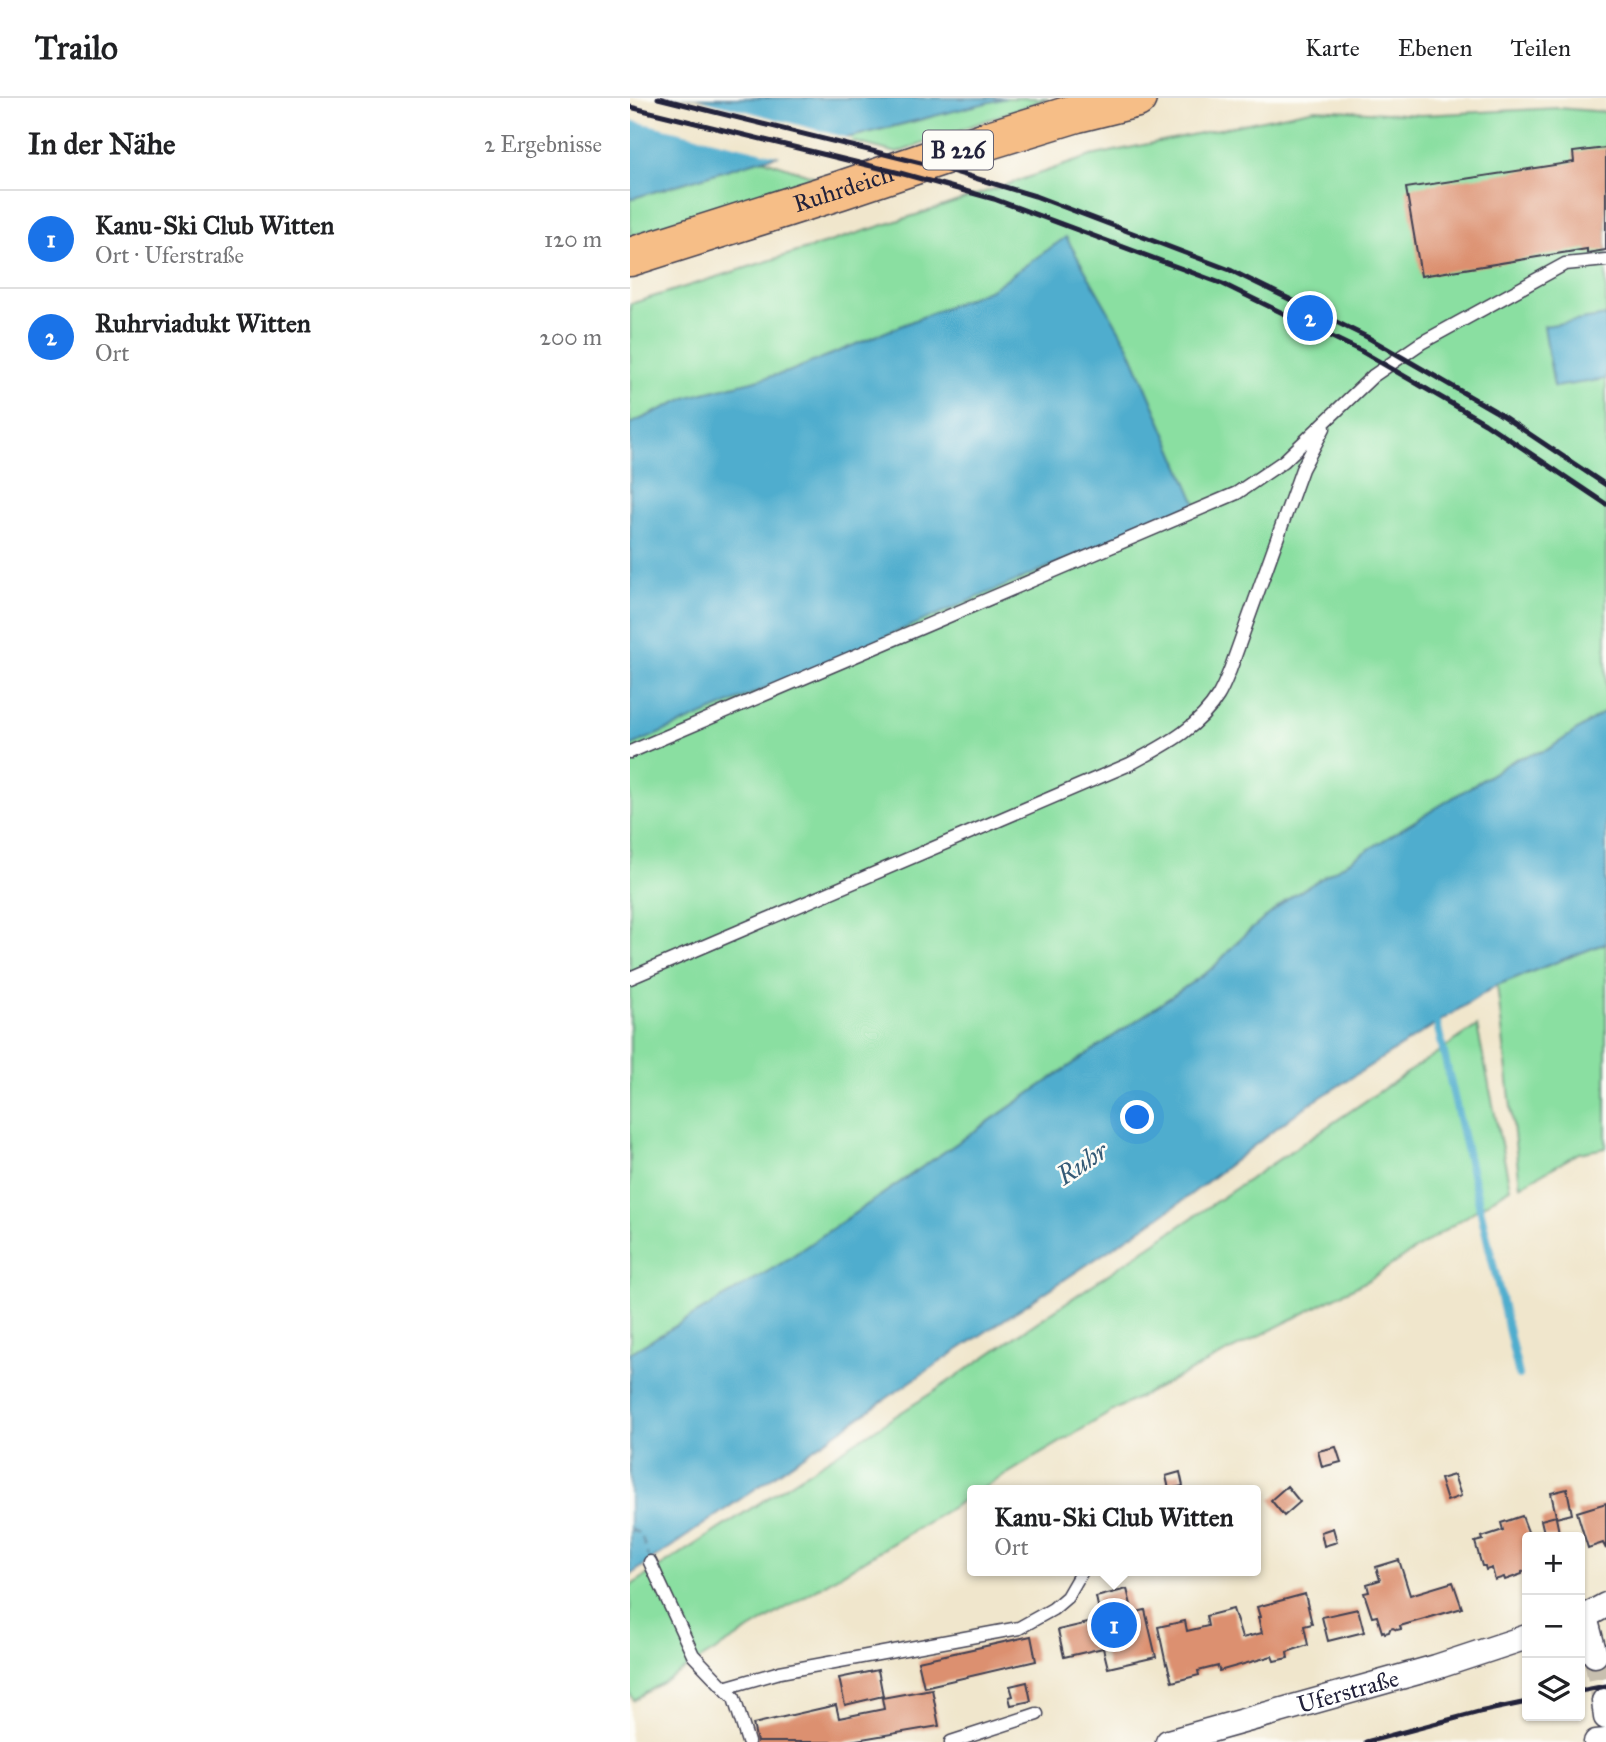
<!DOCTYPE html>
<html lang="de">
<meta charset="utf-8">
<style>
body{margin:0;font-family:"IM FELL Great Primer",serif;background:#f2f2f2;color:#202124}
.controls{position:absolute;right:21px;bottom:21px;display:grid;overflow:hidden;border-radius:7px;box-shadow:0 2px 5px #0004}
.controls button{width:63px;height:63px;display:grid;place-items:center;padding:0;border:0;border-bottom:2px solid #e0e0e0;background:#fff;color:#202124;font:35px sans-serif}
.you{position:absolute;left:508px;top:1020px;width:24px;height:24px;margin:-18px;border:5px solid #fff;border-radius:50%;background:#1a73e8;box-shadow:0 0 0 10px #1a73e833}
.badge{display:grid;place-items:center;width:46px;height:46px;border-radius:50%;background:#1a73e8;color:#fff;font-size:23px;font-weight:700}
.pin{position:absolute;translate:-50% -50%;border:4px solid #fff;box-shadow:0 2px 7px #0006}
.popup{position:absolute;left:337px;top:1387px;width:294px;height:91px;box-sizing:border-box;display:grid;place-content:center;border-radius:7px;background:#fff;filter:drop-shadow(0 2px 5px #0005);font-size:23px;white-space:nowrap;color:#757577}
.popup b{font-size:26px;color:#202124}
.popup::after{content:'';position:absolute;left:50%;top:100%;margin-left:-14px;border:14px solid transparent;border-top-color:#fff}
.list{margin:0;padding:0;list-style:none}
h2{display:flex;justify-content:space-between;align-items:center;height:91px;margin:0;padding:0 28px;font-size:30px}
h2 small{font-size:23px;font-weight:400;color:#757577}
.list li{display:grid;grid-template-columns:46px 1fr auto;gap:21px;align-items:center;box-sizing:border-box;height:98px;padding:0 28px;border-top:2px solid #e0e0e0}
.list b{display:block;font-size:26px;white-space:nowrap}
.list p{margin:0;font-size:23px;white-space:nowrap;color:#757577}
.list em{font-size:23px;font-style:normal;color:#757577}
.icon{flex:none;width:38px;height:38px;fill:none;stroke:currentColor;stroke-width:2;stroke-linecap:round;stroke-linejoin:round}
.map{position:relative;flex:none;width:976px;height:1644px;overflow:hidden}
header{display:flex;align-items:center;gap:42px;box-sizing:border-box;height:98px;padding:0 35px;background:#fff;border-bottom:2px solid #e0e0e0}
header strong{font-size:33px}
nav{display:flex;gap:38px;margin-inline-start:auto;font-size:24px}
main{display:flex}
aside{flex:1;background:#fff}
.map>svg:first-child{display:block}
.green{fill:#8adfa1;stroke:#56806e;stroke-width:2}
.water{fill:#4fadce;stroke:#386884;stroke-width:2}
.pier{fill:#f0e6cc}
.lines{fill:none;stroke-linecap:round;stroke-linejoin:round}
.stream{stroke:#4fadce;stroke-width:8}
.ferry{stroke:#345a76;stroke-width:2;stroke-dasharray:9 7;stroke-linecap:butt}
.building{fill:#dc9070}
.minor-tunnel{stroke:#c7bfaf;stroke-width:24;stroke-dasharray:24 12;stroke-linecap:butt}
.service-casing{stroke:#413f51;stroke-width:15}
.minor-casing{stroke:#413f51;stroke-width:27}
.primary-casing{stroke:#413f51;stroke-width:41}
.service{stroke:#fff;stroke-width:12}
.minor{stroke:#fff;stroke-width:24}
.primary{stroke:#f6be87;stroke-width:38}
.rail{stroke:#22223b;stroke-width:5}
.labels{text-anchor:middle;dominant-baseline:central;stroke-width:5;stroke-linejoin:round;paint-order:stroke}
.shield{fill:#fdfcf7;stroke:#646373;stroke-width:2}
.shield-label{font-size:23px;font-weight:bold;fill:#22223b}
.street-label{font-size:24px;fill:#22223b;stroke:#fdfcf7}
.water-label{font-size:26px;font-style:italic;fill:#345a76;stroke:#fdfcf7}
</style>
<header>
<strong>Trailo</strong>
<nav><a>Karte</a><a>Ebenen</a><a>Teilen</a></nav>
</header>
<main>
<aside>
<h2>In der Nähe<small>2 Ergebnisse</small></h2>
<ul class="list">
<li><span class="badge">1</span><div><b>Kanu-Ski Club Witten</b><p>Ort · Uferstraße</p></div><em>120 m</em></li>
<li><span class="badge">2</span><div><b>Ruhrviadukt Witten</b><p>Ort</p></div><em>200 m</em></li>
</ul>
</aside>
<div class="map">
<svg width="976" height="1644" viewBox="0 0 976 1644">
<rect width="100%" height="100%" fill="#fdfcf7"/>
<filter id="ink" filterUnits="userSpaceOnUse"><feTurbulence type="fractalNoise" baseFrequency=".0143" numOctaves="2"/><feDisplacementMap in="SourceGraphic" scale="14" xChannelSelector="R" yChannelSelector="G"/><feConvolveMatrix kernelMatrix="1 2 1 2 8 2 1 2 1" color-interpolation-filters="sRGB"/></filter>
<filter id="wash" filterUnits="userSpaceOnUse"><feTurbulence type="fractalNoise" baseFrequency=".00686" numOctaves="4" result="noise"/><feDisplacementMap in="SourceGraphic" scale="28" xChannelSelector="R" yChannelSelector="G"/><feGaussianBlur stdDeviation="1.57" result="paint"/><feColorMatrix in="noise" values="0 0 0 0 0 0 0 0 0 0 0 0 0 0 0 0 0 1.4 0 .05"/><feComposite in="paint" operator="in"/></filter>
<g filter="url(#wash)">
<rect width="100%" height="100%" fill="#f0e6cc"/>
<path class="green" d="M 357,0 L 418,0 L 267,55 L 213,41 L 294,21 Z
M 928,10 L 976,14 L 976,613 L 917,652 L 886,661 L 658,801 L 611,840 L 583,870 L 152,1165 L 0,1255 L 0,206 L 302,112 L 461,58 L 685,11 L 791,17 Z
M 132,61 L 191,81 L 0,138 L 0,101 Z
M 976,845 L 976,1050 L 949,1055 L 890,1088 L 867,887 Z
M 847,928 L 880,1090 L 737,1183 L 488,1310 L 350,1392 L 342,1392 L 342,1397 L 4,1602 L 0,1596 L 0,1488 L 303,1294 Z"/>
<path class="water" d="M 43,0 L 376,0 L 133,61 L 0,101 L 0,14 Z
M 436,139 L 499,249 L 566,406 L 0,648 L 0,326 L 58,299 L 158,274 L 363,190 Z
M 976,218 L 976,281 L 924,289 L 914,228 Z
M 976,613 L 976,845 L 867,887 L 669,1013 L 547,1107 L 292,1276 L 0,1477 L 0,1255 L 152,1165 L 583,870 L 611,840 L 658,801 L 886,661 L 917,652 Z"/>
<path class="pier" d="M 32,0 L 67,0 L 225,42 L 155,59 L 0,22 L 0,11 Z"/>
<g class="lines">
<path class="stream" d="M 803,919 L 807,926 L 889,1277"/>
<path class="ferry" d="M 0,1431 L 11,1436 L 18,1459"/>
</g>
<g id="blocks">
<path class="building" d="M 976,50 L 976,152 L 957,155 L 957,151 L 791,178 L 776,90 L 944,64 L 943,54 Z
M 706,1349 L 711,1364 L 692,1369 L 688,1353 Z
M 550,1374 L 553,1388 L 539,1391 L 536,1378 Z
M 824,1377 L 831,1398 L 817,1403 L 810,1381 Z
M 657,1388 L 670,1404 L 654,1418 L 641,1402 Z
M 937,1391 L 942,1416 L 926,1420 L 930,1439 L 915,1439 L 911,1422 L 926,1418 L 921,1395 Z
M 976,1405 L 976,1451 L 973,1445 L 958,1450 L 947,1414 Z
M 892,1418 L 900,1439 L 897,1439 L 897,1472 L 892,1474 L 892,1476 L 875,1482 L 874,1479 L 865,1482 L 862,1470 L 856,1472 L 855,1468 L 852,1468 L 845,1444 L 853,1442 L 852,1439 L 873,1432 L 871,1425 Z
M 703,1430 L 707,1444 L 694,1448 L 691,1434 Z
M 769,1462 L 780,1497 L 823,1484 L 832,1510 L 770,1528 L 771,1531 L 767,1532 L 763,1530 L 760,1531 L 759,1534 L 755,1535 L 754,1533 L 752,1534 L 747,1518 L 742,1519 L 734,1495 L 739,1494 L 737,1486 L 750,1482 L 746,1469 Z
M 497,1491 L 503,1515 L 515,1512 L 526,1559 L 478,1570 L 473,1550 L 434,1559 L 428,1532 L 471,1522 L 466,1499 Z
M 675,1496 L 682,1526 L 674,1528 L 678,1547 L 657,1554 L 658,1560 L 644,1563 L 642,1558 L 589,1573 L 588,1568 L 568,1573 L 569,1577 L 542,1584 L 537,1565 L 536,1566 L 528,1529 L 555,1523 L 557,1533 L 578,1528 L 576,1518 L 603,1511 L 612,1540 L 632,1535 L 628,1519 L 630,1519 L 627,1509 Z
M 728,1511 L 734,1534 L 698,1543 L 692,1519 Z
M 401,1538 L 406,1563 L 294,1589 L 288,1563 Z
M 248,1572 L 253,1598 L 215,1607 L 209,1580 Z
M 397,1584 L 401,1603 L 381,1607 L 379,1599 L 383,1598 L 380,1588 Z
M 302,1591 L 309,1628 L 214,1644 L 127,1644 L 123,1626 L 206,1607 L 209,1620 L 254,1611 L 252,1600 Z"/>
</g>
</g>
<g filter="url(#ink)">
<use href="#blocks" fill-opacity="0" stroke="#413f51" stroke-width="2"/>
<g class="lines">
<path class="minor-tunnel" d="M 965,1557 L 974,1603"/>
<g class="service-casing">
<path id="service" d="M 0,654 L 607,395 L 654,363 L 743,278 L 791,245 L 935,166 L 976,162
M 0,880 L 500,666 C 533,648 568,631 588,598 C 593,590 596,581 600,572 L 672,371 L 694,330
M 20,1464 L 63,1557 L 104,1600 L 118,1644
M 94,1590 L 150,1574 L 389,1530 L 423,1511 L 437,1499 L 452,1473
M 321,1644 L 407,1616"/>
</g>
<g class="minor-casing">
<g id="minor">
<path d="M 955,1519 L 965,1557"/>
<path d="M 950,1521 L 976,1507"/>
<path d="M 974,1603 L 976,1619"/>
<path id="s1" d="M 538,1644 L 806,1569 L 897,1539"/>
<path d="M 966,1644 L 976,1643"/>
</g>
</g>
<g class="primary-casing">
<g id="primary">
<path id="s2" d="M 0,159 L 211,92 L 359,42 L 447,15 L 507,0"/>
</g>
</g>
<use href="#service" class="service"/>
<use href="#minor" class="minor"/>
<use href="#primary" class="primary"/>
<path class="rail" d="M 28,0 L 315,71 L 405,98 L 600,172 L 737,239 L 865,313 L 976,387
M 0,9 L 270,75 L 364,101 L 593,186 L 731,253 L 855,325 L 976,406
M 950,1593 L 976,1588
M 736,1644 L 849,1614 L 897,1604"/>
</g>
</g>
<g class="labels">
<rect class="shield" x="293" y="32.5" width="70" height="39" rx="5"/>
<g class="shield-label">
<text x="328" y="52">B 226</text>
</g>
<g class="street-label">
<text stroke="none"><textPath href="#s2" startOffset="224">Ruhrdeich</textPath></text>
<text stroke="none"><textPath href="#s1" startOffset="187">Uferstraße</textPath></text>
</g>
<g class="water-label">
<text transform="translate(452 1065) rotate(-34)">Ruhr</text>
</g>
</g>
</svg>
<div class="controls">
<button>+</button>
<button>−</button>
<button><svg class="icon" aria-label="layers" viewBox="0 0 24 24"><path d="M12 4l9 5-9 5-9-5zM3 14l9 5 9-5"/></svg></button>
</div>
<div class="you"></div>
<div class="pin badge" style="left:484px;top:1527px">1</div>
<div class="popup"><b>Kanu-Ski Club Witten</b>Ort</div>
<div class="pin badge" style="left:680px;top:220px">2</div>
</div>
</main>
